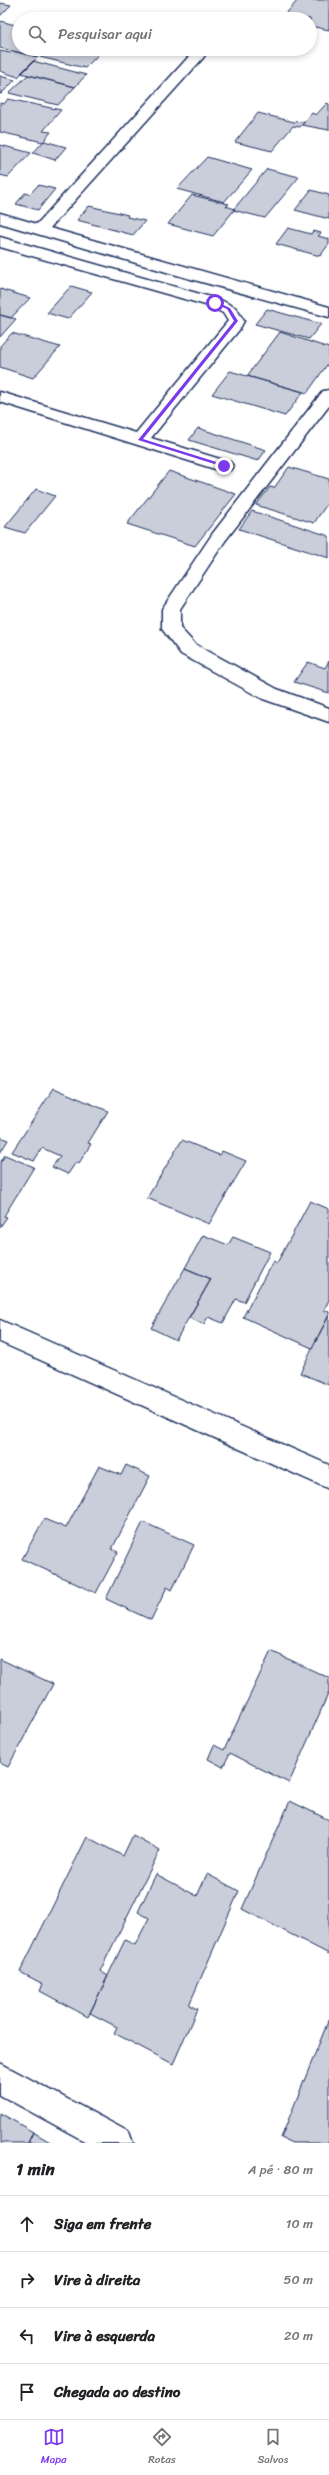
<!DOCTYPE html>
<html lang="pt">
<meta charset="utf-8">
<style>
body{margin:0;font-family:Sriracha,sans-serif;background:#f2f2f2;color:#202124}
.stop{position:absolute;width:12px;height:12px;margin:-9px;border:3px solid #7c3aed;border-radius:50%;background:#fff}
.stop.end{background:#7c3aed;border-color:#fff;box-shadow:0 1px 4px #0008}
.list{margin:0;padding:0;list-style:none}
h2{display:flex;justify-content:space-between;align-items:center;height:52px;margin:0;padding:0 16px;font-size:17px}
h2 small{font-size:13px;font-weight:400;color:#757577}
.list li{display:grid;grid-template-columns:26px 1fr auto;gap:12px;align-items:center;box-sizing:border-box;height:56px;padding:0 16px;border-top:1px solid #e0e0e0}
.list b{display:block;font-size:15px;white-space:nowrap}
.list em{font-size:13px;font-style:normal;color:#757577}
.icon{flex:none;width:22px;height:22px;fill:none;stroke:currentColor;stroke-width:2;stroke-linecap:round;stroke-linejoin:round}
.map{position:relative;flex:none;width:329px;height:2143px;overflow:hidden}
.search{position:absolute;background:#fff;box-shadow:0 2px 6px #0003;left:12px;right:12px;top:12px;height:44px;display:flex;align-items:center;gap:10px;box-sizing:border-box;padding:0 14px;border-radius:22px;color:#757577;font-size:15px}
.sheet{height:276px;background:#fff}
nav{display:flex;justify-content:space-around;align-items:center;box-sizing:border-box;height:56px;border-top:1px solid #e0e0e0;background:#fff;font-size:11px;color:#757577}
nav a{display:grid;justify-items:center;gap:2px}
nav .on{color:#7c3aed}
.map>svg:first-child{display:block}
.building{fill:#caceda;stroke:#1b2f5e}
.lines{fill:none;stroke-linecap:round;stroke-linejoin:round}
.minor-casing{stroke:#1b2f5e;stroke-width:3}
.minor{fill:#fff;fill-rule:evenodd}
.route{fill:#7c3aed}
</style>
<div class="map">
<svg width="329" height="2143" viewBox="0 0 329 2143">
<rect width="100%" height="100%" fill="#fff"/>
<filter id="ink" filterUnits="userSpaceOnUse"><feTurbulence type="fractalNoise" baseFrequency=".025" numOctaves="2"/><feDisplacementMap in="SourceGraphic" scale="8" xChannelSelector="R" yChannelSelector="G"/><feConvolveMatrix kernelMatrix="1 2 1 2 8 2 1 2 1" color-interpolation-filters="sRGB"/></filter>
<g filter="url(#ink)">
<path class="building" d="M 298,0 L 329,0 L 329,30 L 310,26 L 310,19 L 281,19 Z
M 0,3 L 11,5 L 0,16 Z
M 0,21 L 19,26 L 19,49 L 45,49 L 38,57 L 0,48 Z
M 49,49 L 104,49 L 85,68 L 40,57 Z
M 0,51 L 10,53 L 12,51 L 38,57 L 18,77 L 0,71 Z
M 33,61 L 71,71 L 86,75 L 75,87 L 21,73 Z
M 28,75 L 60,83 L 75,87 L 58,105 L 9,93 Z
M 0,76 L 15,80 L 1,94 L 0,94 Z
M 8,99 L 61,110 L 43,131 L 51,132 L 43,142 L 0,132 L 0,103 L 4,104 Z
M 327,103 L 329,104 L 329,130 L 302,125 L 312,113 L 316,115 Z
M 258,113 L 294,122 L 305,121 L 300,127 L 293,126 L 272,151 L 235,142 Z
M 44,141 L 66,147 L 55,160 L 33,153 Z
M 0,145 L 31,153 L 8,177 L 0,175 Z
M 207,157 L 252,170 L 224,202 L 177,189 Z
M 267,169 L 299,177 L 265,218 L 233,210 Z
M 38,185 L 55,189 L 38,210 L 16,204 L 25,193 L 30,194 Z
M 311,190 L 329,195 L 329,219 L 295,210 Z
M 192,195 L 229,204 L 226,206 L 235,209 L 213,236 L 168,224 Z
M 89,206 L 128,215 L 127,217 L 145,221 L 133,235 L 77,220 Z
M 288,228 L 311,234 L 313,231 L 321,233 L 318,236 L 329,239 L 329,244 L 320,256 L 276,244 Z
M 71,286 L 92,292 L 68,319 L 47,313 Z
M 0,289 L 30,298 L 11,318 L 0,315 Z
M 267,309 L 321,324 L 309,339 L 255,324 Z
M 0,315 L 16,319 L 0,337 Z
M 280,332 L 329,348 L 329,362 L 307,393 L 247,376 Z
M 12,333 L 60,347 L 33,378 L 0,367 L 0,346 Z
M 230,371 L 247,376 L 303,392 L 285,416 L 212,394 Z
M 198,428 L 226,437 L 266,450 L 258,461 L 189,440 Z
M 289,467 L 329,479 L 329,501 L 314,523 L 256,505 L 270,487 L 274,488 Z
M 169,471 L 236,494 L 195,546 L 127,524 Z
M 36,489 L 55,496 L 25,533 L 5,527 Z
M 252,511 L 329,536 L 329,558 L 239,529 Z
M 329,661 L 329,693 L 294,682 L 308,662 L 325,668 Z
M 54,1088 L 108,1111 L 88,1143 L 91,1144 L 79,1163 L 76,1162 L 68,1174 L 52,1167 L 60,1156 L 42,1148 L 34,1161 L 12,1152 Z
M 0,1137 L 8,1140 L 0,1153 Z
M 182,1140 L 219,1155 L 222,1151 L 246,1161 L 209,1224 L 147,1198 Z
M 5,1155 L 34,1167 L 4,1216 L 7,1217 L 0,1227 L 0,1163 Z
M 310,1201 L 329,1209 L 329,1300 L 324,1310 L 329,1312 L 329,1315 L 312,1348 L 243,1317 L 273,1261 L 277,1263 Z
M 203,1235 L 228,1245 L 233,1237 L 270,1252 L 244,1302 L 236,1299 L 223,1323 L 208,1317 L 204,1324 L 189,1318 L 211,1279 L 185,1268 Z
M 185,1268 L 211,1279 L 176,1340 L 151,1328 Z
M 329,1315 L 329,1385 L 300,1373 Z
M 126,1465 L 150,1476 L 112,1549 L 118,1552 L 96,1593 L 22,1559 L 44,1519 L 66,1528 L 99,1466 L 121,1475 Z
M 143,1522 L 194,1545 L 172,1590 L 167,1587 L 151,1620 L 106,1599 Z
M 271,1651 L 329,1678 L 329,1692 L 289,1783 L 230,1753 L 223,1767 L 208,1759 L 214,1745 L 224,1750 Z
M 0,1659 L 53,1684 L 8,1767 L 0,1763 Z
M 290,1801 L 329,1820 L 329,1954 L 242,1909 Z
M 133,1835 L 160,1850 L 100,1971 L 108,1976 L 88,2017 L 40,1991 L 43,1984 L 20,1972 L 87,1837 L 123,1856 Z
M 156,1874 L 197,1896 L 207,1874 L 239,1891 L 189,2005 L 197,2009 L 173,2064 L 114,2033 L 117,2027 L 90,2013 L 125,1940 L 135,1945 L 149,1918 L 138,1912 Z
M 329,2019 L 329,2143 L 292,2143 L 281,2138 Z
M 0,2113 L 33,2132 L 28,2143 L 0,2143 Z
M 33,2132 L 52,2143 L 28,2143 Z"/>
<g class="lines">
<g class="minor-casing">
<path id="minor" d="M 198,51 L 205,55 L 203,58 L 50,228 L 329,307 L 329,317 L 187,278 L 0,223 L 0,213 L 37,224 L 193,52 Z
M 0,237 L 221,300 L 236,308 L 244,321 L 239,330 L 151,438 L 230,462 L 233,466 L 230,470 L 218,470 L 0,402 L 0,392 L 136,433 L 228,321 L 223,313 L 209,306 L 0,247 Z
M 329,390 L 329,406 L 225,541 L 180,609 L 180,628 L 195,644 L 277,689 L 329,708 L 329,722 L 263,699 L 181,654 L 162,629 L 162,609 L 213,533 L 323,391 Z
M 0,1320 L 329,1465 L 329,1489 L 0,1342 Z
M 0,2063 L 129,2132 L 133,2143 L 88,2143 L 0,2095 Z"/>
</g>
<use href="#minor" class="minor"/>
</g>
</g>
<path class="route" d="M 217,302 L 230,308 L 238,321 L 143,439 L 226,465 L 224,467 L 138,440 L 234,321 L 227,309 L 213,303 Z"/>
</svg>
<div class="stop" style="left:215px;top:303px"></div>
<div class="stop end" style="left:224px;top:466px"></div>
<div class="search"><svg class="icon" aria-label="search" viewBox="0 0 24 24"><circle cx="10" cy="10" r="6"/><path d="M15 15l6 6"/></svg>Pesquisar aqui</div>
</div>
<section class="sheet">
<h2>1 min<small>A pé · 80 m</small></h2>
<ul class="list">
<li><svg class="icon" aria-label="ahead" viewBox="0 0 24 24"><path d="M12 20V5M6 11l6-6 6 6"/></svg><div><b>Siga em frente</b></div><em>10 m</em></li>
<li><svg class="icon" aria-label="right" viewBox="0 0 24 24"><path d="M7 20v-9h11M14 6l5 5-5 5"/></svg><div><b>Vire à direita</b></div><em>50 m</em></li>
<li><svg class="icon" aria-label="left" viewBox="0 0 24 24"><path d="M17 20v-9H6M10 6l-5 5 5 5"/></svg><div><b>Vire à esquerda</b></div><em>20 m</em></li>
<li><svg class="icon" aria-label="arrive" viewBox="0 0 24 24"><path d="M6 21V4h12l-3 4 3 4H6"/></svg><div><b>Chegada ao destino</b></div></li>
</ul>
</section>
<nav>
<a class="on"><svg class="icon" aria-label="map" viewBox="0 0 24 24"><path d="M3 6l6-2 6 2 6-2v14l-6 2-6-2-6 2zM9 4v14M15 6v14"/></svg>Mapa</a>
<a><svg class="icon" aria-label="directions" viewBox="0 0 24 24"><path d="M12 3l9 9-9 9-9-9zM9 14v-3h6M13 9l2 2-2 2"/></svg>Rotas</a>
<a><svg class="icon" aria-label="saved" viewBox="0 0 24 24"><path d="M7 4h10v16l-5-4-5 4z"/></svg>Salvos</a>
</nav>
